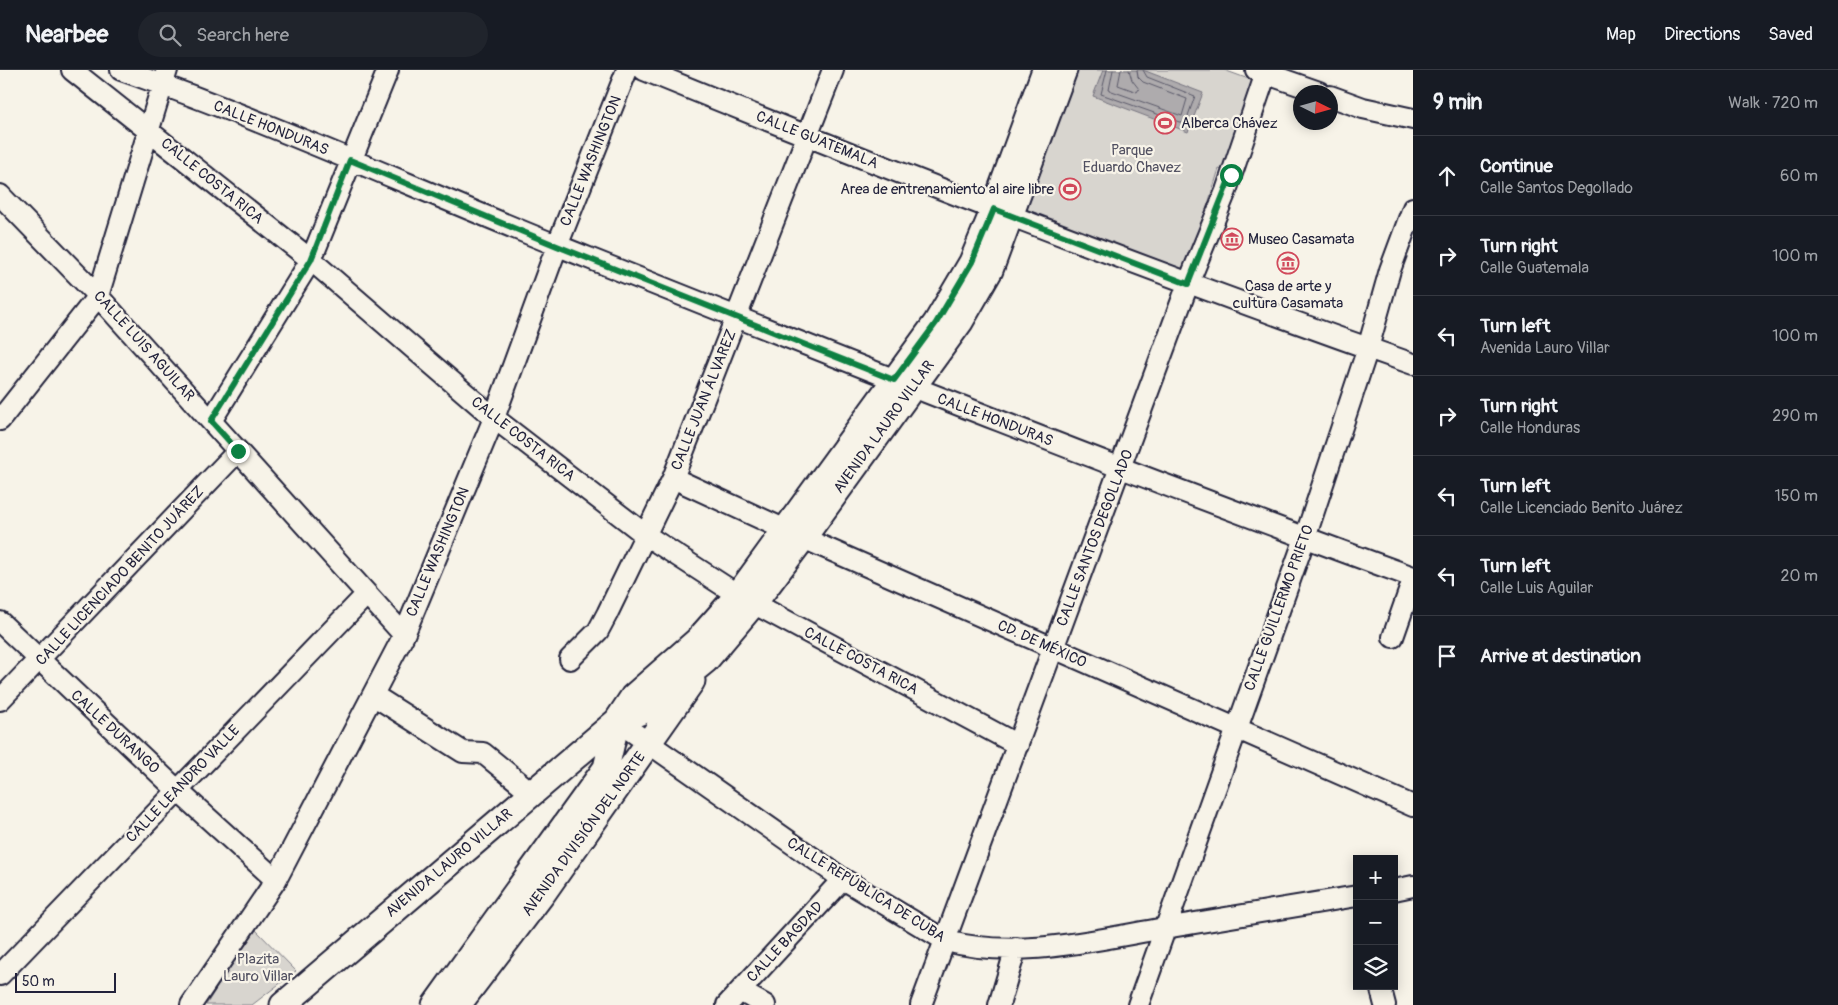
<!DOCTYPE html>
<meta charset="utf-8">
<style>
body{margin:0;font-family:Pangolin,sans-serif;background:#20242c;color:#f1f3f6}
.controls{position:absolute;right:15px;bottom:15px;display:grid;overflow:hidden;border-radius:0px;box-shadow:0 2px 12px #0003}
.controls button{width:45px;height:45px;display:grid;place-items:center;padding:0;border:0;border-bottom:1px solid #363941;background:#171b24;color:#f1f3f6;font:25px sans-serif}
.compass{position:absolute;left:1293px;top:15px;width:45px;height:45px;border-radius:50%;background:#171b24;box-shadow:0 2px 12px #0003;rotate:95deg}
.scale{position:absolute;left:15px;bottom:12px;width:101px;box-sizing:border-box;padding-left:5px;border:2px solid #22223b;border-top:0;font-size:14px;line-height:18px;white-space:nowrap;color:#22223b;-webkit-text-stroke:4px #f7f3e8;paint-order:stroke}
.stop{position:absolute;width:15px;height:15px;margin:-11px;border:4px solid #0b8043;border-radius:50%;background:#fff}
.stop.end{background:#0b8043;border-color:#fff;box-shadow:0 1px 5px #0008}
.list{margin:0;padding:0;list-style:none}
h2{display:flex;justify-content:space-between;align-items:center;height:65px;margin:0;padding:0 20px;font-size:21px}
h2 small{font-size:16px;font-weight:400;color:#9ea1a6}
.list li{display:grid;grid-template-columns:32px 1fr auto;gap:15px;align-items:center;box-sizing:border-box;height:80px;padding:0 20px;border-top:1px solid #363941}
.list b{display:block;font-size:19px;white-space:nowrap}
.list p{margin:0;font-size:16px;white-space:nowrap;color:#9ea1a6}
.list em{font-size:16px;font-style:normal;color:#9ea1a6}
.icon{flex:none;width:28px;height:28px;fill:none;stroke:currentColor;stroke-width:2;stroke-linecap:round;stroke-linejoin:round}
.map{position:relative;flex:none;width:1413px;height:935px;overflow:hidden}
header{display:flex;align-items:center;gap:30px;box-sizing:border-box;height:70px;padding:0 25px;background:#171b24;border-bottom:1px solid #363941}
header strong{font-size:24px}
nav{display:flex;gap:28px;margin-inline-start:auto;font-size:18px}
.search{width:350px;height:45px;background:#20242c;display:flex;align-items:center;gap:12px;box-sizing:border-box;padding:0 18px;border-radius:28px;color:#9ea1a6;font-size:19px}
main{display:flex}
aside{flex:1;background:#171b24}
.map>svg:first-child{display:block}
.green{fill:#d8d5cf;stroke:#7d7c85}
.water{fill:#aeabad;stroke:#76747f}
.lines{fill:none;stroke-linecap:round;stroke-linejoin:round}
.shore{stroke:#5a5969;stroke-width:1}
.minor-casing{stroke:#22223b;stroke-width:24}
.major-casing{stroke:#22223b;stroke-width:29}
.minor{stroke:#f7f3e8;stroke-width:20}
.major{stroke:#f7f3e8;stroke-width:25}
.route{stroke:#0b8043;stroke-width:6}
.labels{text-anchor:middle;dominant-baseline:central;stroke-width:4.5;stroke-linejoin:round;paint-order:stroke}
.poi-label{font-size:15px;fill:#22223b;stroke:#f7f3e8;text-anchor:start}
.street-label{font-size:15px;fill:#22223b;stroke:#f7f3e8}
.park-label{font-size:15px;fill:#504f60;stroke:#f7f3e8}
</style>
<header>
<strong>Nearbee</strong>
<div class="search"><svg class="icon" aria-label="search" viewBox="0 0 24 24"><circle cx="10" cy="10" r="6"/><path d="M15 15l6 6"/></svg>Search here</div>
<nav><a>Map</a><a>Directions</a><a>Saved</a></nav>
</header>
<main>
<div class="map">
<svg width="1413" height="935" viewBox="0 0 1413 935">
<rect width="100%" height="100%" fill="#f7f3e8"/>
<filter id="ink" filterUnits="userSpaceOnUse"><feTurbulence type="fractalNoise" baseFrequency=".02" numOctaves="2"/><feDisplacementMap in="SourceGraphic" scale="10" xChannelSelector="R" yChannelSelector="G"/><feConvolveMatrix kernelMatrix="1 2 1 2 8 2 1 2 1" color-interpolation-filters="sRGB"/></filter>
<g filter="url(#ink)">
<path class="green" d="M 1072,0 L 1224,0 L 1254,11 L 1222,100 L 1219,99 L 1186,204 L 1020,138 Z
M 254,858 L 296,901 L 252,935 L 206,935 Z"/>
<path class="water" d="M 1103,0 L 1143,0 L 1203,23 L 1188,62 L 1093,26 Z"/>
<g class="lines">
<path class="shore" d="M 1107,0 L 1101,24 L 1185,54 L 1195,26 L 1147,7 L 1143,0
M 1113,0 L 1109,20 L 1182,46 L 1187,29 L 1143,12 L 1138,7 L 1137,0
M 1121,0 L 1118,15 L 1137,22 L 1139,19 L 1132,10 L 1129,0"/>
<g class="minor-casing">
<path id="minor" d="M 72,0 L 311,190 L 494,348 L 647,466 L 738,525 L 1018,675
M 121,0 C 270,52 414,118 561,177 C 844,290 1126,403 1413,507
M 644,0 C 898,104 1154,203 1413,294
M 1256,0 L 1319,22
M 1330,26 L 1363,38 L 1413,49
M 0,125 L 98,226 L 404,565
M 0,350 L 98,226 L 167,0
M 211,351 L 311,190 L 388,0
M 673,408 L 803,468 L 1413,736
M 0,552 L 177,720 L 276,810
M 1393,567 L 1413,510
M 570,589 L 598,561 L 607,544 L 673,408 L 833,0
M 373,625 L 463,682 L 483,683 L 532,723
M 0,630 L 238,381
M 617,651 L 843,809 L 946,871 C 1018,890 1094,870 1165,858 C 1229,847 1293,837 1357,826
M 1394,820 L 1413,816
M 0,905 L 367,524
M 1380,916 L 1385,935
M 740,921 L 765,935
M 191,935 L 276,810 L 404,565 L 494,348 L 557,176 L 627,0
M 727,935 L 843,809
M 921,935 L 1188,214 L 1226,121 L 1267,0
M 999,935 L 1016,878
M 1138,935 L 1305,468 L 1368,278 L 1390,200 L 1413,138"/>
</g>
<g class="major-casing">
<path id="major" d="M 617,651 L 645,640 L 706,590 L 754,533 L 803,468 L 960,252 L 990,200 L 1064,0
M 283,935 L 617,651 L 633,627 L 697,571 L 738,525 L 936,253 L 972,192 L 994,139 L 1045,0
M 435,935 L 606,698 L 617,651
M 458,935 L 543,823 L 692,611"/>
</g>
<use href="#minor" class="minor"/>
<use href="#major" class="major"/>
</g>
</g>
<g class="lines" filter="url(#ink)">
<path class="route" d="M 238,381 L 211,351 L 311,190 L 350,90 L 557,176 L 894,310 L 936,253 L 972,192 L 994,139 L 1188,214 L 1231,105"/>
</g>
<defs>
<g id="stadium-ring" transform="scale(1.125)"><circle r="9.5" fill="#f7f3e8" stroke="#d1495b" stroke-width="1.5"/><path d="M0-5a6.5 5 0 1 0 0 10a6.5 5 0 1 0 0-10ZM-3.5-1.8h7v3.6h-7Z" fill="#d1495b"/></g>
<g id="museum-ring" transform="scale(1.125)"><circle r="9.5" fill="#f7f3e8" stroke="#d1495b" stroke-width="1.5"/><path d="M0-6L6-3V-2H-6V-3ZM-5-1h2V3h-2ZM-1-1h2V3h-2ZM3-1h2V3H3ZM-6 4H6V6H-6Z" fill="#d1495b"/></g>
</defs>
<g fill-rule="evenodd">
<use href="#stadium-ring" x="1165" y="53"/>
<use href="#stadium-ring" x="1070" y="119"/>
<use href="#museum-ring" x="1232" y="169"/>
<use href="#museum-ring" x="1288" y="193"/>
</g>
<g class="labels">
<g class="poi-label">
<text x="1181" y="53">Alberca Chávez</text>
<text x="1054" y="119" text-anchor="end">Area de entrenamiento al aire libre</text>
<text x="1248" y="169">Museo Casamata</text>
<text x="1288" y="216" text-anchor="middle">Casa de arte y<tspan x="1288" dy="17">cultura Casamata</tspan></text>
</g>
<g class="street-label">
<text transform="translate(271 58) rotate(22)">CALLE HONDURAS</text>
<text transform="translate(817 70) rotate(22)">CALLE GUATEMALA</text>
<text transform="translate(591 91) rotate(-68)">CALLE WASHINGTON</text>
<text transform="translate(212 111) rotate(39)">CALLE COSTA RICA</text>
<text transform="translate(144 276) rotate(48)">CALLE LUIS AGUILAR</text>
<text transform="translate(704 330) rotate(-68)">CALLE JUAN ÁLVAREZ</text>
<text transform="translate(995 350) rotate(21)">CALLE HONDURAS</text>
<text transform="translate(884 357) rotate(-54)">AVENIDA LAURO VILLAR</text>
<text transform="translate(523 369) rotate(38)">CALLE COSTA RICA</text>
<text transform="translate(1095 468) rotate(-69)">CALLE SANTOS DEGOLLADO</text>
<text transform="translate(438 482) rotate(-67)">CALLE WASHINGTON</text>
<text transform="translate(120 506) rotate(-47)">CALLE LICENCIADO BENITO JUÁREZ</text>
<text transform="translate(1279 538) rotate(-70)">CALLE GUILLERMO PRIETO</text>
<text transform="translate(1042 574) rotate(24)">CD. DE MÉXICO</text>
<text transform="translate(861 591) rotate(28)">CALLE COSTA RICA</text>
<text transform="translate(115 662) rotate(43)">CALLE DURANGO</text>
<text transform="translate(183 714) rotate(-46)">CALLE LEANDRO VALLE</text>
<text transform="translate(584 764) rotate(-54)">AVENIDA DIVISIÓN DEL NORTE</text>
<text transform="translate(449 793) rotate(-40)">AVENIDA LAURO VILLAR</text>
<text transform="translate(866 820) rotate(32)">CALLE REPÚBLICA DE CUBA</text>
<text transform="translate(785 872) rotate(-47)">CALLE BAGDAD</text>
</g>
<g class="park-label">
<text x="1132" y="80">Parque<tspan x="1132" dy="17">Eduardo Chavez</tspan></text>
<text x="258" y="889">Plazita<tspan x="258" dy="17">Lauro Villar</tspan></text>
</g>
</g>
</svg>
<div class="controls">
<button>+</button>
<button>−</button>
<button><svg class="icon" aria-label="layers" viewBox="0 0 24 24"><path d="M12 4l9 5-9 5-9-5zM3 14l9 5 9-5"/></svg></button>
</div>
<svg class="compass" viewBox="-18 -18 36 36"><path d="M0-13l5 13h-10z" fill="#e53935"/><path d="M0 13l5-13h-10z" fill="#9ea1a6"/></svg>
<div class="scale">50 m</div>
<div class="stop" style="left:1231px;top:105px"></div>
<div class="stop end" style="left:238px;top:381px"></div>
</div>
<aside>
<h2>9 min<small>Walk · 720 m</small></h2>
<ul class="list">
<li><svg class="icon" aria-label="ahead" viewBox="0 0 24 24"><path d="M12 20V5M6 11l6-6 6 6"/></svg><div><b>Continue</b><p>Calle Santos Degollado</p></div><em>60 m</em></li>
<li><svg class="icon" aria-label="right" viewBox="0 0 24 24"><path d="M7 20v-9h11M14 6l5 5-5 5"/></svg><div><b>Turn right</b><p>Calle Guatemala</p></div><em>100 m</em></li>
<li><svg class="icon" aria-label="left" viewBox="0 0 24 24"><path d="M17 20v-9H6M10 6l-5 5 5 5"/></svg><div><b>Turn left</b><p>Avenida Lauro Villar</p></div><em>100 m</em></li>
<li><svg class="icon" aria-label="right" viewBox="0 0 24 24"><path d="M7 20v-9h11M14 6l5 5-5 5"/></svg><div><b>Turn right</b><p>Calle Honduras</p></div><em>290 m</em></li>
<li><svg class="icon" aria-label="left" viewBox="0 0 24 24"><path d="M17 20v-9H6M10 6l-5 5 5 5"/></svg><div><b>Turn left</b><p>Calle Licenciado Benito Juárez</p></div><em>150 m</em></li>
<li><svg class="icon" aria-label="left" viewBox="0 0 24 24"><path d="M17 20v-9H6M10 6l-5 5 5 5"/></svg><div><b>Turn left</b><p>Calle Luis Aguilar</p></div><em>20 m</em></li>
<li><svg class="icon" aria-label="arrive" viewBox="0 0 24 24"><path d="M6 21V4h12l-3 4 3 4H6"/></svg><div><b>Arrive at destination</b></div></li>
</ul>
</aside>
</main>
